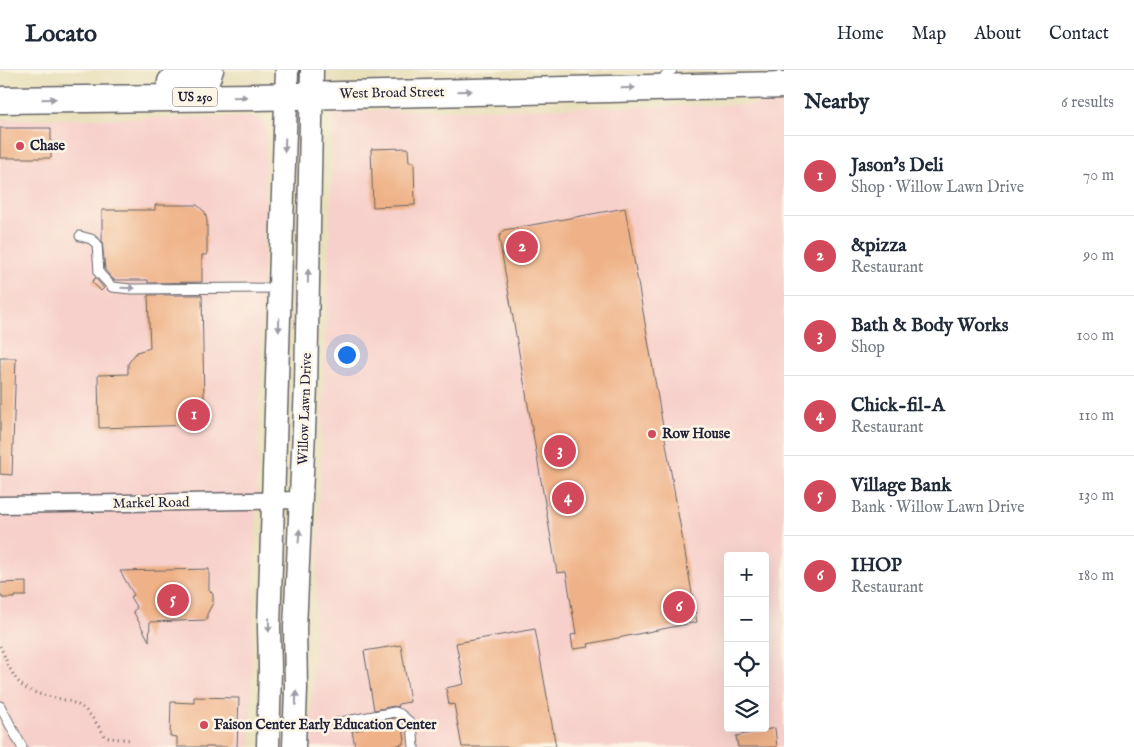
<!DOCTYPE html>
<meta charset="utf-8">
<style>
body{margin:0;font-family:"IM FELL English",serif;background:#f2f2f3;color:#1f2937}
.controls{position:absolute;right:15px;bottom:15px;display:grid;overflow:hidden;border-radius:5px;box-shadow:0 5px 20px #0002}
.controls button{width:45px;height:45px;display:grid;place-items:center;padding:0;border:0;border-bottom:1px solid #e0e1e3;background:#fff;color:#1f2937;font:25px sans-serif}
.you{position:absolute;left:346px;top:284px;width:18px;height:18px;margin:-12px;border:4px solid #fff;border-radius:50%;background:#1a73e8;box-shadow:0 0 0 8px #1a73e833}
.badge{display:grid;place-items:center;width:32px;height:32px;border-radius:50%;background:#d1495b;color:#fff;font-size:16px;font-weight:700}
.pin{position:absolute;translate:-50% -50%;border:2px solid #fff;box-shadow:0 1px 5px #0006}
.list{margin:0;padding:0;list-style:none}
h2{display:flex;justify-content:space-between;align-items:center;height:65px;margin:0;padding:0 20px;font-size:21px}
h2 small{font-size:16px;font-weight:400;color:#747a83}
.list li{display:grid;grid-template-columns:32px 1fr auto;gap:15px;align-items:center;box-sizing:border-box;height:80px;padding:0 20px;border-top:1px solid #e0e1e3}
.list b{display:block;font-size:19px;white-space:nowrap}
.list p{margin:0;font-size:16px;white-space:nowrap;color:#747a83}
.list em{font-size:16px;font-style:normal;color:#747a83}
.icon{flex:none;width:28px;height:28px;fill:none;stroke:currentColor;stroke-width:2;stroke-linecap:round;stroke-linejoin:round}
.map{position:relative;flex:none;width:784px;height:677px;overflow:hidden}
header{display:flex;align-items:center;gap:30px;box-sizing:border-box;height:70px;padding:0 25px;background:#fff;border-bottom:1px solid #e0e1e3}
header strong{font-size:24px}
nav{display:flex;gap:28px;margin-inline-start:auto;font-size:18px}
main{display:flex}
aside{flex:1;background:#fff}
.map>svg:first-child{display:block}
.built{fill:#f7d0cb;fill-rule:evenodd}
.building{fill:#efb288}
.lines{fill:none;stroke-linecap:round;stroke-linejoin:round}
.lane-casing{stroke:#676468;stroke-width:11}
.street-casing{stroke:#676468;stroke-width:19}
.secondary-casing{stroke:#676468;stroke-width:25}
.primary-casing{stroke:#676468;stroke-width:29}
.path{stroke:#676468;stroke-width:3;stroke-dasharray:1 4;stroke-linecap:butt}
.lane{stroke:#fff;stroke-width:9}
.street{stroke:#fff;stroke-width:16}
.secondary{stroke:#fff;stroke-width:22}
.primary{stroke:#fff;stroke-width:26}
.oneway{fill:#9c9ca7}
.poi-dot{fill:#d1495b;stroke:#fcf5e5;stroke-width:2}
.labels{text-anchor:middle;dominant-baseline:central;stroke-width:5;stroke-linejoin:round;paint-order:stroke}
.shield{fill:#fcf5e5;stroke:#63616e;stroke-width:1}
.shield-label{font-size:12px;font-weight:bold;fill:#22223b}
.street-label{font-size:14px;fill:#22223b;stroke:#fcf5e5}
.poi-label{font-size:14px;font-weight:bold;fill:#22223b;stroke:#fcf5e5;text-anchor:start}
</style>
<header>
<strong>Locato</strong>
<nav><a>Home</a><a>Map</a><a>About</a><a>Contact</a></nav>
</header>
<main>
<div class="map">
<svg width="784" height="677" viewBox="0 0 784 677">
<rect width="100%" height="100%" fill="#fcf5e5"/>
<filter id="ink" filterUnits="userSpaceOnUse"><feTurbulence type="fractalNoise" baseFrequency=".02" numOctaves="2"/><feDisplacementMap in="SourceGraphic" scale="10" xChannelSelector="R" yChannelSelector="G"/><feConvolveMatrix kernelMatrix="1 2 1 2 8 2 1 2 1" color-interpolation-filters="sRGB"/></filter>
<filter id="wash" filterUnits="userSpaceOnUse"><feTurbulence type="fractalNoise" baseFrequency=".0096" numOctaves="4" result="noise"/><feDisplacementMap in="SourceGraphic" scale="20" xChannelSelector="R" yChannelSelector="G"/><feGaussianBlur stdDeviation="1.12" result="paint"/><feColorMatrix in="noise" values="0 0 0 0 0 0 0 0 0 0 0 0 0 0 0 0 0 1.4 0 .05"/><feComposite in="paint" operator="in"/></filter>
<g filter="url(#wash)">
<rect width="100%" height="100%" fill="#e8e0bb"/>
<path class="built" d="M 784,34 L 784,677 L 310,677 L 334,42 ZM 728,486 L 765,486 L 765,658 L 728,658 Z
M 258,47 L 267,56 L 250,677 L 0,677 L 0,49 Z"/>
<g id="blocks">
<path class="building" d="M 0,58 L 51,58 L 51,88 L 0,88 Z
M 408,78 L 409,92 L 414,92 L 415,135 L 373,137 L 371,79 Z
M 155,135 L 197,135 L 205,142 L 207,151 L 207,185 L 202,185 L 202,212 L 148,213 L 148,210 L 114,210 L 105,200 L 102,170 L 102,140 L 155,140 Z
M 625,138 L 697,552 L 588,574 L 589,577 L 573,579 L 571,565 L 576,564 L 566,502 L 557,503 L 499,167 L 504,160 Z
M 95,208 L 104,218 L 101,221 L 92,212 Z
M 148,225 L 202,225 L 204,331 L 206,341 L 204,348 L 200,352 L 194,355 L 99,358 L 98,305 L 128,304 L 128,294 L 132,288 L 137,282 L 150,278 Z
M 0,288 L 16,288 L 12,405 L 0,404 Z
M 209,499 L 209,520 L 213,524 L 213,533 L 207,544 L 207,550 L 150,552 L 149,571 L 133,541 L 137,538 L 130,527 L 134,525 L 120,501 Z
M 26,512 L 26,526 L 15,526 L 15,528 L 2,528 L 2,526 L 0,526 L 0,513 Z
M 535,559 L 556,677 L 462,677 L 454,634 L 449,635 L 446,618 L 464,614 L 456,573 Z
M 401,575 L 410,632 L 398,634 L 399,637 L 394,636 L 374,640 L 364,581 Z
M 194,627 L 239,628 L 237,677 L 177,677 L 177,667 L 170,666 L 171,632 L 194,633 Z
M 394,648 L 402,654 L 405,670 L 403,671 L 403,674 L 389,677 L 355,677 L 352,661 L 363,659 L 362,655 Z
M 775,658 L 777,677 L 738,677 L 736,666 Z"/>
</g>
</g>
<g filter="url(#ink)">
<use href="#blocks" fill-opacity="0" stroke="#676468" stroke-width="1"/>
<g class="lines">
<g class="lane-casing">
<path id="lane" d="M 660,14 L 666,4 L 672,0
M 80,166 L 91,169 L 97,174 L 99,203 L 112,217 L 131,219 L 279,218
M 0,636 L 22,677
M 336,653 L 395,642 L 400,644 L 412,654 L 414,677"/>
</g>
<g class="street-casing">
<path id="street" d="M 0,435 L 301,430"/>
</g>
<g class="secondary-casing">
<path id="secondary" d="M 268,677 L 270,599 L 269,557 L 287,0
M 294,677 L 296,618 L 295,558 L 306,316 L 312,0"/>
</g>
<g class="primary-casing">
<path id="primary" d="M 171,12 L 204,11 L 207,8 L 210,0
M 0,30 L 255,27 L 784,15"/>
</g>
<path class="path" d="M 0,576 C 6,589 12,608 24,617 C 39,628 63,626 80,636 C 90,642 98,656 105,666 L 109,668 L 132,670"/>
<use href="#lane" class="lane"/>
<use href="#street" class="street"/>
<use href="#secondary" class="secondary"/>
<use href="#primary" class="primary"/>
</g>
<defs><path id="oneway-solid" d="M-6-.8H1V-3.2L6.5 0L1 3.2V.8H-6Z" transform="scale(1.25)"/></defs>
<g class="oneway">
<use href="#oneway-solid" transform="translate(628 18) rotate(-1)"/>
<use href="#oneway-solid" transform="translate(465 21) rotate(-1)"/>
<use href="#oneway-solid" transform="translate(240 27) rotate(-1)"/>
<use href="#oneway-solid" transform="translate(49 29) rotate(-1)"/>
<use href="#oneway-solid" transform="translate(285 75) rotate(92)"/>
<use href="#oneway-solid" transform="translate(308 206) rotate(-89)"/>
<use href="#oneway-solid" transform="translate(128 218) rotate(2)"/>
<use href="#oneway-solid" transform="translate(279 255) rotate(92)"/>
<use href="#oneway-solid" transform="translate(299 466) rotate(-86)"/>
<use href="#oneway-solid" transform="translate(269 555) rotate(91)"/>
<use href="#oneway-solid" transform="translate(296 628) rotate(-89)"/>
</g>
</g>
<g class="poi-dot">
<circle cx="20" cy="76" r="5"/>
<circle cx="652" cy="364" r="5"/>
<circle cx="204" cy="655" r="5"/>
</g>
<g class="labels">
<rect class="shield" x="172.5" y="17.5" width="45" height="19" rx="4"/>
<g class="shield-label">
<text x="195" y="27">US 250</text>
</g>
<g class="street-label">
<text transform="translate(392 23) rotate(-1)">West Broad Street</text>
<text transform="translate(305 339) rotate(-88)">Willow Lawn Drive</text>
<text transform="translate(151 433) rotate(-1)">Markel Road</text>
</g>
<g class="poi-label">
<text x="30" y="76">Chase</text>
<text x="662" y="364">Row House</text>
<text x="214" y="655">Faison Center Early Education Center</text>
</g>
</g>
</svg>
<div class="controls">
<button>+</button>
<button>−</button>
<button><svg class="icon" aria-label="locate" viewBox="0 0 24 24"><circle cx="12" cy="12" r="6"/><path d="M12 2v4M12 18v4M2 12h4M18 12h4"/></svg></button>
<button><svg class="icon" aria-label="layers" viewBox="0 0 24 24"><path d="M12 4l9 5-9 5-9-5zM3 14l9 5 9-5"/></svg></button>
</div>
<div class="you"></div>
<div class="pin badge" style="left:194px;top:345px">1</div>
<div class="pin badge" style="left:522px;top:177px">2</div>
<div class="pin badge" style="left:560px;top:381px">3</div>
<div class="pin badge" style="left:568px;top:428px">4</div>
<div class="pin badge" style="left:173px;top:530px">5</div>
<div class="pin badge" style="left:679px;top:537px">6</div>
</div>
<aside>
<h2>Nearby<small>6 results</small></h2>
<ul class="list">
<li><span class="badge">1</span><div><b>Jason's Deli</b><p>Shop · Willow Lawn Drive</p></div><em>70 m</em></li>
<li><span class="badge">2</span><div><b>&amp;pizza</b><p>Restaurant</p></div><em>90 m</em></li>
<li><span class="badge">3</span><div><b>Bath &amp; Body Works</b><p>Shop</p></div><em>100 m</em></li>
<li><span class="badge">4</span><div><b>Chick-fil-A</b><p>Restaurant</p></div><em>110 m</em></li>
<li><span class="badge">5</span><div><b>Village Bank</b><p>Bank · Willow Lawn Drive</p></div><em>130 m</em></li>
<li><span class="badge">6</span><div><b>IHOP</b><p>Restaurant</p></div><em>180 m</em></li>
</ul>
</aside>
</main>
